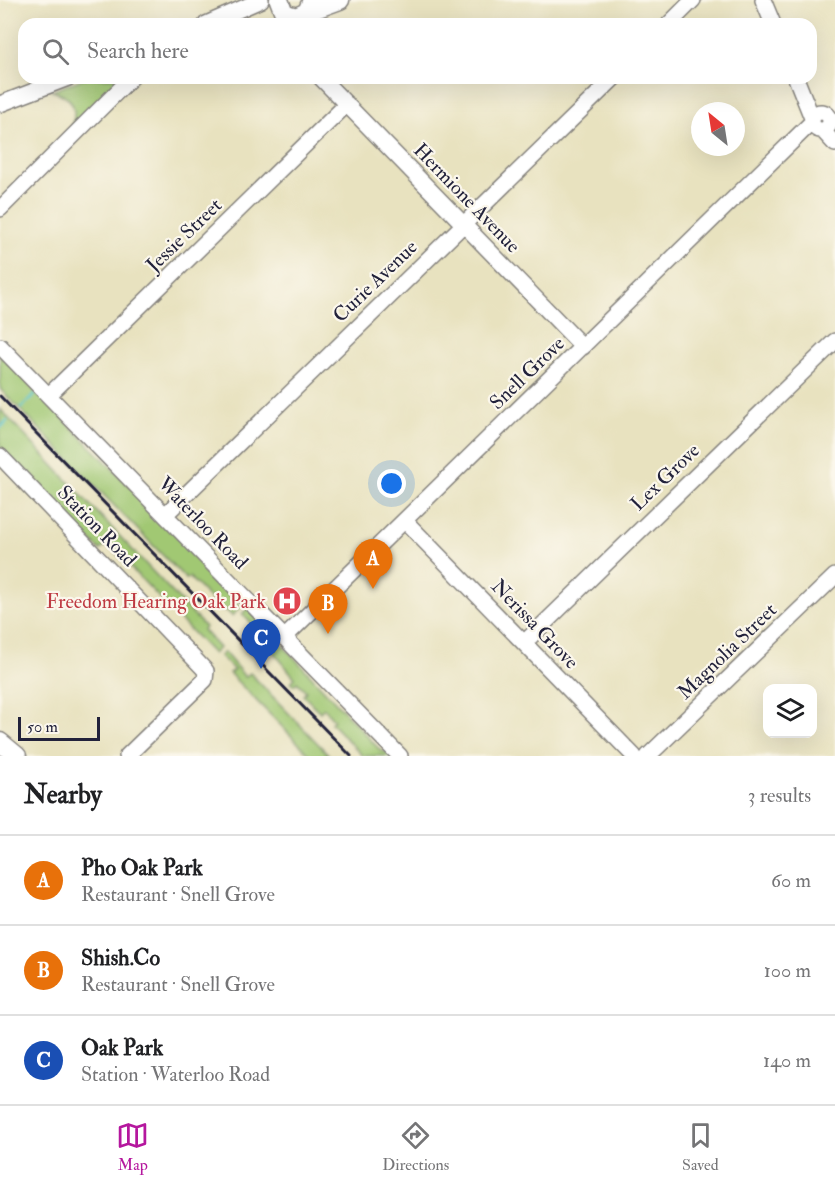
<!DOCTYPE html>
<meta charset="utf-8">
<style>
body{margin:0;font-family:"IM FELL Double Pica",serif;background:#f2f2f2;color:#202124}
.controls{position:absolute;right:18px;bottom:18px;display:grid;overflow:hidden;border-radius:12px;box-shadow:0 6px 24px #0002}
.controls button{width:54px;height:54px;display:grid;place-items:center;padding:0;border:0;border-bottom:2px solid #e0e0e0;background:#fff;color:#202124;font:30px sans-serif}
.compass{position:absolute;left:691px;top:102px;width:54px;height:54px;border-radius:50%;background:#fff;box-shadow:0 6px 24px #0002;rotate:330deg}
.scale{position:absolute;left:18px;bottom:15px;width:82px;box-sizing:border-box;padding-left:6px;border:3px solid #22223b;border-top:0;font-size:16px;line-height:21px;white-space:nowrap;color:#22223b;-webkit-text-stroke:4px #fbf7ec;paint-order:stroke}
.you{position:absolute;left:392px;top:484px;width:21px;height:21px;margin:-15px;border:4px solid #fff;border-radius:50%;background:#1a73e8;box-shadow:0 0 0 9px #1a73e833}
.badge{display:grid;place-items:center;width:39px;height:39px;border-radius:50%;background:#b5179e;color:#fff;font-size:20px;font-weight:700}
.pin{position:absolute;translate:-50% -50px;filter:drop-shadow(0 2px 3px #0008)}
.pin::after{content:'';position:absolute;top:32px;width:21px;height:18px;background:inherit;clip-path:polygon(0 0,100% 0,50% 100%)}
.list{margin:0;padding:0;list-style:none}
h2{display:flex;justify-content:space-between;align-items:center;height:78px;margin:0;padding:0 24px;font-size:26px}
h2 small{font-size:20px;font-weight:400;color:#757577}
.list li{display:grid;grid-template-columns:39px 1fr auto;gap:18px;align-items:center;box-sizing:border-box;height:90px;padding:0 24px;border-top:2px solid #e0e0e0}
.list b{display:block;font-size:22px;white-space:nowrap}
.list p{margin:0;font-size:20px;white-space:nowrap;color:#757577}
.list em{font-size:20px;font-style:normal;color:#757577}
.icon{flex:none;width:33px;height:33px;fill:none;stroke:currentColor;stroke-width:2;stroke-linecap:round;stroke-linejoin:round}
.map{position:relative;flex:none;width:835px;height:756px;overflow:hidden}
.search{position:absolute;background:#fff;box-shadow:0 6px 24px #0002;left:18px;right:18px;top:18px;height:66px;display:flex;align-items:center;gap:15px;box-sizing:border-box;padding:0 21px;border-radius:18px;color:#757577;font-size:22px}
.sheet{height:348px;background:#fff}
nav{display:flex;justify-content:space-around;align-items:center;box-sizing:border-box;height:84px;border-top:2px solid #e0e0e0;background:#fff;font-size:16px;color:#757577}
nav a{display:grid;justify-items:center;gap:3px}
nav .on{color:#b5179e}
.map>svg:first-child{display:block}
.green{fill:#a1c873;stroke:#627557;stroke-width:1.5}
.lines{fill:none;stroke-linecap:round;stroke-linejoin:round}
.stream{stroke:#54c2ca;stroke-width:3}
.minor-casing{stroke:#85827d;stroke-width:18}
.major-casing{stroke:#85827d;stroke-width:21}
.minor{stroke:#fff;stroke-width:15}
.major{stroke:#fff;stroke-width:18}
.rail{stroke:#22223b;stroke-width:3}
.labels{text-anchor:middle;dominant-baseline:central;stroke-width:4.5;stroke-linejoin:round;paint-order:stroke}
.street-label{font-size:20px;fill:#22223b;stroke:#fbf7ec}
.health-label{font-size:20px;fill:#be3a42;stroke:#fbf7ec;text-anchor:end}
</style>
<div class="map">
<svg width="835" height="756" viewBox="0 0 835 756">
<rect width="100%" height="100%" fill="#fbf7ec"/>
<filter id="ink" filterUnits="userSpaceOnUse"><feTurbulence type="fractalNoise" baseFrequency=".0167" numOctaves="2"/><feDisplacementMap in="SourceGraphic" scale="12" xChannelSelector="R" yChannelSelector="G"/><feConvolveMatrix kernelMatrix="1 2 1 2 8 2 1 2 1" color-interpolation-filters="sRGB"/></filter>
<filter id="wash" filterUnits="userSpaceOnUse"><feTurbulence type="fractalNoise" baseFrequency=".008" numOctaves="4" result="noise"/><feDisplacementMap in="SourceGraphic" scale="24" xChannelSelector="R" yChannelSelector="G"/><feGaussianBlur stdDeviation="1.35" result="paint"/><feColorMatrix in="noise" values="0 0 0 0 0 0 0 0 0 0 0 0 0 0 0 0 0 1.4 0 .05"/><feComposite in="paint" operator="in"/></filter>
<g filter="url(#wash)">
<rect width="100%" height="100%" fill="#e8e2bf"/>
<path class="green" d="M 84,78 L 117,78 L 118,82 L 71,130 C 77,110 76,97 52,91 Z
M 0,354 L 166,523 L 241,607 L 232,616 L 225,609 L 222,611 L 189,577 L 186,579 L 0,389 Z
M 0,409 L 205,627 L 203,630 L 219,648 L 213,654 L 108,544 L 100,550 L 0,448 Z
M 248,608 L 381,751 L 388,752 L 392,756 L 363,756 L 331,723 L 334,720 L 324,708 L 320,712 L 303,695 L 306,691 L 297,682 L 294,685 L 291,682 L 295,678 L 263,639 L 265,637 L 242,614 Z
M 224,652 L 245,677 L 250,673 L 330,756 L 311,756 L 229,673 L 234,670 L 220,656 Z"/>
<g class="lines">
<path class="stream" d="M 21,408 L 35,394
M 0,428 L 7,421"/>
</g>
</g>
<g filter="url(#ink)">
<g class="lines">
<g class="minor-casing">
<path id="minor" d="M 763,0 L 773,24
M 206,24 L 261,0
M 669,24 L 693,0
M 321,78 L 583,347
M 796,78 L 812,118
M 0,104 L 68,78
M812 121a9 9 0 1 1 18 0a9 9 0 1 1-18 0Z
M 823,131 L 835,144
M 0,209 L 131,78
M 0,346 L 400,756
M 49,395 L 347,104
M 0,456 L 206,671 L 205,680 L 127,756
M 165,515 L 614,78
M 405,521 L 634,756
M 284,638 L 811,123
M 524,643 L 835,341
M 648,756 L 835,576"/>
</g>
<g class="major-casing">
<path id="major" d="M 279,0 L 284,13 L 296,17 L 307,12 L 312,0
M 307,12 L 340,0
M 0,742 L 17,756"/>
</g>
<use href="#minor" class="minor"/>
<use href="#major" class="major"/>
<path class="rail" d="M 0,396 L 351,756"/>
</g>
</g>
<defs>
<g id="hospital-disc" transform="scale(1.5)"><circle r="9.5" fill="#e0444e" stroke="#fbf7ec"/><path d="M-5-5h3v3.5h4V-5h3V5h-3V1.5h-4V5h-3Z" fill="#fff"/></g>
</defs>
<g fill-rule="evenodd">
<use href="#hospital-disc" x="287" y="601"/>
</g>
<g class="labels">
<g class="street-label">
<text transform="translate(467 198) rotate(46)">Hermione Avenue</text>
<text transform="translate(184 235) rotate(-44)">Jessie Street</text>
<text transform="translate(375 281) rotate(-44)">Curie Avenue</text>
<text transform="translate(527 373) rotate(-44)">Snell Grove</text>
<text transform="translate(665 477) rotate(-44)">Lex Grove</text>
<text transform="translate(203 523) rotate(46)">Waterloo Road</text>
<text transform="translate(97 526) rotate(46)">Station Road</text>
<text transform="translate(535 624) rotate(46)">Nerissa Grove</text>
<text transform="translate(727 651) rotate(-44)">Magnolia Street</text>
</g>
<g class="health-label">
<text x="266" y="601">Freedom Hearing Oak Park</text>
</g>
</g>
</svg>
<div class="controls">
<button><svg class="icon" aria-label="layers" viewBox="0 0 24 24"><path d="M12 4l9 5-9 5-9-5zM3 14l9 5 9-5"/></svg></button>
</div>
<svg class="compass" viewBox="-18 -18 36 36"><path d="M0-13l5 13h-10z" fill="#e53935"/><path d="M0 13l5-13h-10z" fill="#757577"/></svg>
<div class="scale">50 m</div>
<div class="you"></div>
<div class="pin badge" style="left:373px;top:589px;background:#e8710a">A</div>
<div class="pin badge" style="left:328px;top:634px;background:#e8710a">B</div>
<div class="pin badge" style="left:261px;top:669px;background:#1a4fb4">C</div>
<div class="search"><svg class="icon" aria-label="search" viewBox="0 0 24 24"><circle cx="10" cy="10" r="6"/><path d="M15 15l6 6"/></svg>Search here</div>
</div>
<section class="sheet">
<h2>Nearby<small>3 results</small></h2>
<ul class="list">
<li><span class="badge" style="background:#e8710a">A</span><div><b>Pho Oak Park</b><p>Restaurant · Snell Grove</p></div><em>60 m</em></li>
<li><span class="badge" style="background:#e8710a">B</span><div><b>Shish.Co</b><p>Restaurant · Snell Grove</p></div><em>100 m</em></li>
<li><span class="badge" style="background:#1a4fb4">C</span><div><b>Oak Park</b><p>Station · Waterloo Road</p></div><em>140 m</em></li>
</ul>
</section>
<nav>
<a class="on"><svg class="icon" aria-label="map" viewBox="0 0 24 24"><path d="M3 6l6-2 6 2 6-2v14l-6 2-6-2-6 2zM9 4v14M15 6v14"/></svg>Map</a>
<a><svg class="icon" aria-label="directions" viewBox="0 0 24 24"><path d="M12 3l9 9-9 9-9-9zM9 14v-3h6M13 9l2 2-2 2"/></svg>Directions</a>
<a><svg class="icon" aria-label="saved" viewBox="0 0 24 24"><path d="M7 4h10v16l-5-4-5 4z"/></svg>Saved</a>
</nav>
